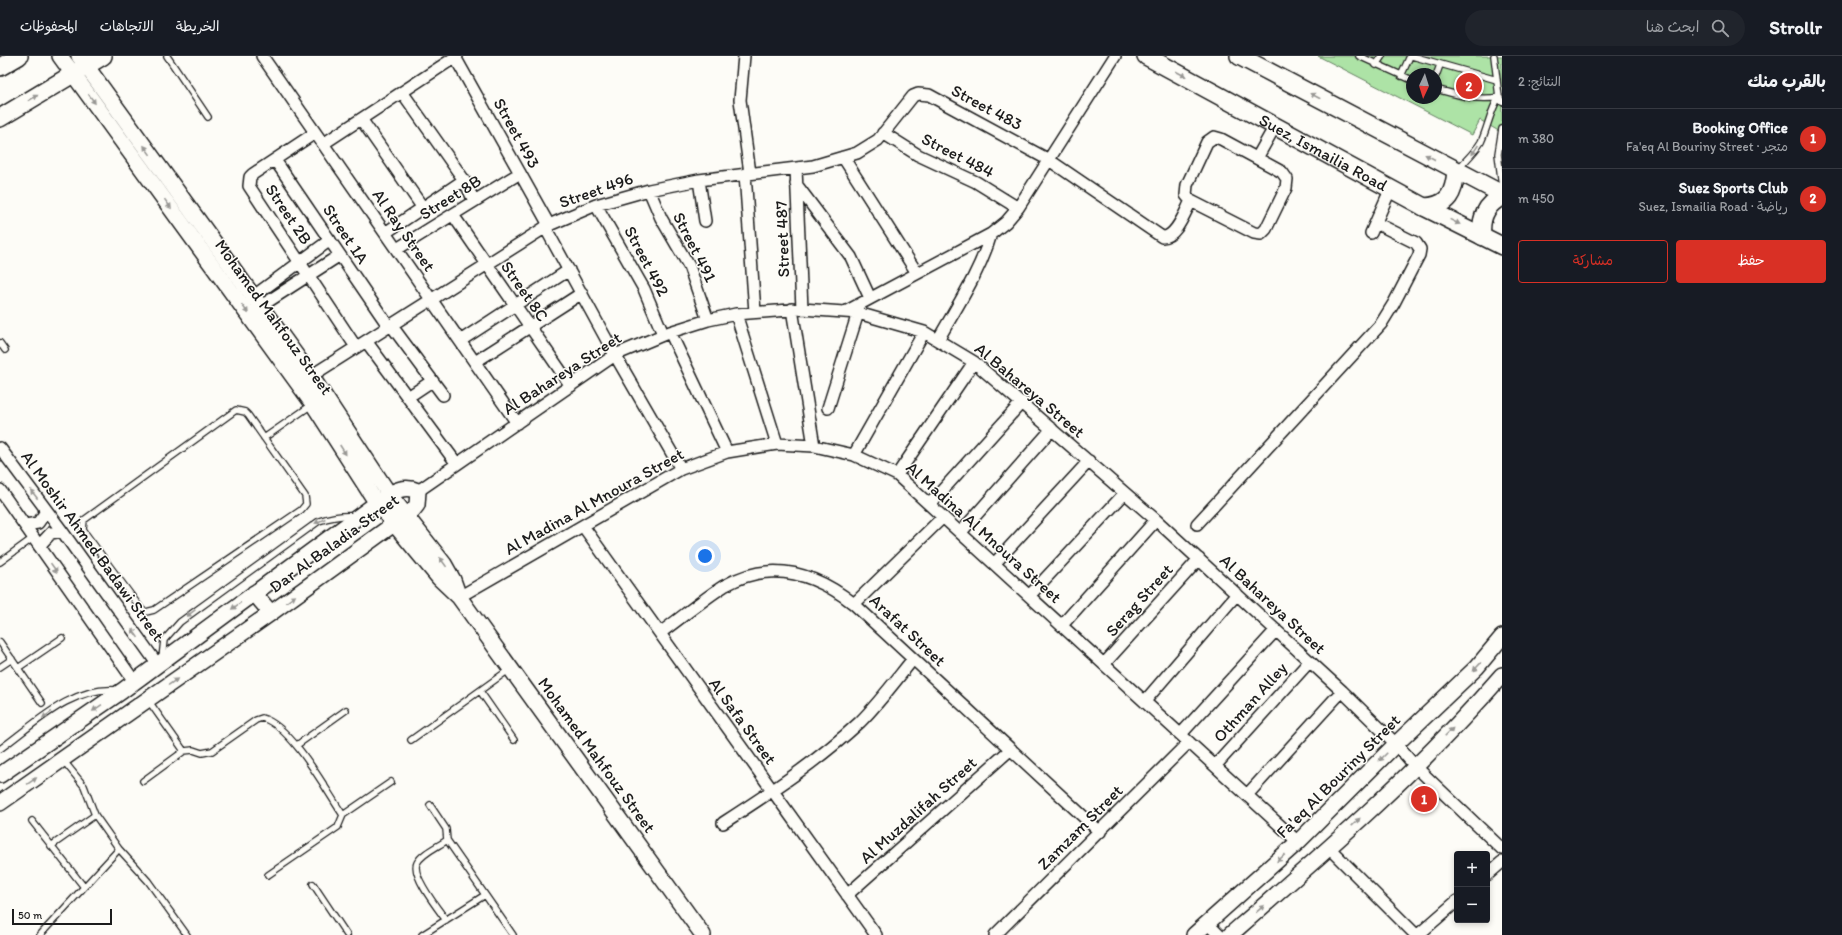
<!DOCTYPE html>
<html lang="ar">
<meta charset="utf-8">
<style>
body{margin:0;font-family:Itim,"Playpen Sans Arabic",sans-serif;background:#20242c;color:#f1f3f6;direction:rtl}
.controls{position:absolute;right:12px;bottom:12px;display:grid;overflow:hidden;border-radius:4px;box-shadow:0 2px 6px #0003}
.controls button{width:36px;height:36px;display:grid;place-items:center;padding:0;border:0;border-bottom:1px solid #363941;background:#171b24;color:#f1f3f6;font:20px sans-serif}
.compass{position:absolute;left:1406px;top:12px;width:36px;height:36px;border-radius:50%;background:#171b24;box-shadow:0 2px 6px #0003;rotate:184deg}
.scale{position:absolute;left:12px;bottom:10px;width:100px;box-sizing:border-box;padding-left:4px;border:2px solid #1c1c1c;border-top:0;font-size:11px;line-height:14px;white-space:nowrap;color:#1c1c1c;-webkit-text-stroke:3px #fdfcf7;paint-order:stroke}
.you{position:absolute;left:705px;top:500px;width:14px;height:14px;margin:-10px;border:3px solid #fff;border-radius:50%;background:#1a73e8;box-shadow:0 0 0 6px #1a73e833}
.badge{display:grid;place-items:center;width:26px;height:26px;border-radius:50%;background:#d93025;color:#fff;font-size:13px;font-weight:700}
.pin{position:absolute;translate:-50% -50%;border:2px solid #fff;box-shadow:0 1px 4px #0006}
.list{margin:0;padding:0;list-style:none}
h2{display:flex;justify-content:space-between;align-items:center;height:52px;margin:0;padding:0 16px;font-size:17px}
h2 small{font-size:13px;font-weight:400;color:#9ea1a6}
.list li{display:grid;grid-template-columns:26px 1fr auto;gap:12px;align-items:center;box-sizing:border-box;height:60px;padding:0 16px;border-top:1px solid #363941}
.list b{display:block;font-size:15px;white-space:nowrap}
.list p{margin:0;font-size:13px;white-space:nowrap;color:#9ea1a6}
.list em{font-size:13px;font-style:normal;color:#9ea1a6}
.actions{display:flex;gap:8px;padding:12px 16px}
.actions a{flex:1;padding:9px 0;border:1px solid #d93025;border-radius:4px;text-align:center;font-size:14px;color:#d93025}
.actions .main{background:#d93025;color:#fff}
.icon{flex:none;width:22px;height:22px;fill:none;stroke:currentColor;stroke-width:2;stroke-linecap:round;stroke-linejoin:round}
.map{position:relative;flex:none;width:1502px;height:879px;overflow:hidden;direction:ltr}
header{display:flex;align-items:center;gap:24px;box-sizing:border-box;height:56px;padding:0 20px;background:#171b24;border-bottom:1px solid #363941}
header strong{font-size:19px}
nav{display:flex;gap:22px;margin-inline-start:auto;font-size:14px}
.search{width:280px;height:36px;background:#20242c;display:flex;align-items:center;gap:10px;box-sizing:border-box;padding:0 14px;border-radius:22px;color:#9ea1a6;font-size:15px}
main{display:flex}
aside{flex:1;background:#171b24}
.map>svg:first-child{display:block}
.green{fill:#ade3a6;stroke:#648061;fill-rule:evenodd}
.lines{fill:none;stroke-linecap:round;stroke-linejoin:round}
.lane-casing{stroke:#1c1c1c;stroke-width:8}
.street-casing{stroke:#1c1c1c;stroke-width:14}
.secondary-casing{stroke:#1c1c1c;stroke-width:18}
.primary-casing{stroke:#1c1c1c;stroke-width:20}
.lane{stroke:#fdfcf7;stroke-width:5.5}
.street{stroke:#fdfcf7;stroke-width:11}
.secondary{stroke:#fdfcf7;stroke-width:15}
.primary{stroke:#fdfcf7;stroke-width:17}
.oneway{fill:#989794}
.labels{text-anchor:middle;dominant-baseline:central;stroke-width:3;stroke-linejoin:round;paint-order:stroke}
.street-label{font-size:17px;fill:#1c1c1c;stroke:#fdfcf7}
</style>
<header>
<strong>Strollr</strong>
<div class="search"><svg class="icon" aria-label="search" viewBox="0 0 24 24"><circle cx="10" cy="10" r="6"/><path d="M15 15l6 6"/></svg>ابحث هنا</div>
<nav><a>الخريطة</a><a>الاتجاهات</a><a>المحفوظات</a></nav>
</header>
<main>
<aside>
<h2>بالقرب منك<small>النتائج: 2</small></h2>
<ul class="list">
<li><span class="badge">1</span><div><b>Booking Office</b><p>متجر · Fa'eq Al Bouriny Street</p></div><em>380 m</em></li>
<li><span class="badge">2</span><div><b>Suez Sports Club</b><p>رياضة · Suez, Ismailia Road</p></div><em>450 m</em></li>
</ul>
<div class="actions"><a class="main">حفظ</a><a>مشاركة</a></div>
</aside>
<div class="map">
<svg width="1502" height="879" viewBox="0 0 1502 879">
<rect width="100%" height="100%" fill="#fdfcf7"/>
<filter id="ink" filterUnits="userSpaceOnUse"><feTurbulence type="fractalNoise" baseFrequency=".025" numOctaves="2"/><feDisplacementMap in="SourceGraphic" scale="8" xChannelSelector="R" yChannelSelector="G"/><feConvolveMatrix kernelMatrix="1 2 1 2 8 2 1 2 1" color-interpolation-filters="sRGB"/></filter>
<g filter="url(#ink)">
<path class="green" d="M 1318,0 L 1502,0 L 1502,77 L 1480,64 L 1472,79 ZM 1412,18 L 1436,18 L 1436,42 L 1412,42 Z"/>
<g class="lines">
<g class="lane-casing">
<path id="lane" d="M 167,0 L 208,61
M 1359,0 L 1412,24
M 1412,0 L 1497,24
M 1494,0 L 1499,41 L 1502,46
M 1376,9 L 1382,0
M 1401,20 L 1410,0
M 1436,20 L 1440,9
M 1436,33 C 1458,39 1476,45 1500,41
M 1502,73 L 1498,98 L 1502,131
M 1458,113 C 1466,104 1475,96 1481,86 C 1488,71 1490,55 1499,41
M 0,287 L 5,294
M 236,354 L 245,356 L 248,359 L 305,440 L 306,448 L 301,454 L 154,554 L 146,556 L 142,554 L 83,474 L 84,464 Z
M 264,382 L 313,348
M 0,506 L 33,482
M 0,586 L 42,647
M 162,602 L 164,584 L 180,566 L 319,465 C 331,461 342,459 355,460
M 0,611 L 12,603
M 18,612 L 62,582
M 480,635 L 514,684
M 148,644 L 184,695
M 411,684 L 510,613
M 297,689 L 346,654
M 0,693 C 35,668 71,630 117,634
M 63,704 L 84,730 L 95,759 L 119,793 L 148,825 L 187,879
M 143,725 L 184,695 L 193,694 L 202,697 L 212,695 L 256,664 L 262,662 C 292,670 326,734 343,759
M 430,749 L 446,773 L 447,784 L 513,879
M 32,765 L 84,831
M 51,790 L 95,759
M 268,819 L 338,771 L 343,759 L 391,726
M 313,828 L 347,879
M 446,864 C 438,853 411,819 417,807 C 422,797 439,790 447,784
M 40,879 L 119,793
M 422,879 L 485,839"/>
</g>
<g class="street-casing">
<path id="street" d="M 262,0 L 517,367
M 744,0 L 740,44 L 750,117
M 455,1 L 549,169
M 402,36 L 464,124 L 474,145
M 361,63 L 423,152
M 315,77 L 253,118 L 250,121 L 249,130 L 356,291
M 883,77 L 918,99 L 976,126 L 1018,152
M 1214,81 L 1221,83 L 1282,116 L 1287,123 L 1286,132 L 1266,173 L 1261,178 L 1254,177 L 1191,145 L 1186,139 L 1187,129 L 1207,86 Z
M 323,88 L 457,0
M 843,101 L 917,217
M 1257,102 L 1275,70
M 275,104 L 389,271
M 796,112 L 802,253
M 745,118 L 755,256
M 699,124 L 705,165
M 796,128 L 851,201 L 870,242
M 649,134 L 661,162 L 689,210 L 708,264
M 596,149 L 644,233 L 663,278
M 453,159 L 571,330
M 545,171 L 615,299 L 681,413
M 385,177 L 464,124
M 1371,177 L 1391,132
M 397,193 L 520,117
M 254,240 L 330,184
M 261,250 L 340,199
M 792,253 L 814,390
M 845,256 L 991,178 L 1006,166 L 1018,152 L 1115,0
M 736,258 L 777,388
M 391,269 L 443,339
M 670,276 L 727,396
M 938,284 C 957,250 980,216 991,178
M 366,285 L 457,408
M 460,285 L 569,214
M 475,306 L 582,237
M 311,320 L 549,169 L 596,149 L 649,134 L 699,124 L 813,110 L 857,97 L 878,84 L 913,40 L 918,38 L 929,39 L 1049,104 L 1162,181 C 1176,182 1185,156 1191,145
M 408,341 L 432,325
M 828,352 L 858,257
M 0,392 L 62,475 L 158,609
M 854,399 L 924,276
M 897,419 L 974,306
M 0,434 L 134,625
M 418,435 L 615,299 L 670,276 L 708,264 L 736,258 L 802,253 L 858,257 L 924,276 L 974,306 L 1156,464 L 1342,635 L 1396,688 L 1415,710 L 1502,793
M 930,448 L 1022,346
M 1197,468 L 1381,268 L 1394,247 L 1419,199 L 1420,193 L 1416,187 L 1376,167
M 25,469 L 38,467 L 45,457 L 44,451
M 583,470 L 876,879
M 961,476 L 1052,373
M 39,490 L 51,477 L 62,475
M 995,507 L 1089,405
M 1030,539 L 1125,437
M 459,541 L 681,413 L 727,396 L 777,388 L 814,390 L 854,399 L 897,419 L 1298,786
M 854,548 L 943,461
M 1062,569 L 1156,464
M 660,577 C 681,562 702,544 724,530 C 771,503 815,517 854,548 L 1100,776
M 1104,608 L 1199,503
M 1145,645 L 1237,538
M 1181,678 L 1276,574
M 1215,710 L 1310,605
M 1247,739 L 1342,635
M 723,767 C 771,736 818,705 860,666 C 879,647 896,624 913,603
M 1329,792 L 1416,879
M 1487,819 L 1502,806
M 847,839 L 1011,693
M 1207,867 L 1219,879
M 995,879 L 1189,686
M 1418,879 L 1457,845"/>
</g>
<g class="secondary-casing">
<path id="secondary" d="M 60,0 L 313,348 L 376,446 L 439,522 L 459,541 L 703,879
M 79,0 L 311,320 L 389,438 L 444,508 L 453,524 L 458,538
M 254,537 L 271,557
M 0,719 L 122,635 L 389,438 C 399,433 407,430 418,435 L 417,449 L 413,454 L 271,557 L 0,747
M 1194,879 L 1298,786 L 1396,688 L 1477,611 L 1502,581
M 1230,879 C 1324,797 1420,714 1502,619"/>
</g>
<g class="primary-casing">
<g id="primary">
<path id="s1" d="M 1146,0 L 1424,151 L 1502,190"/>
<path d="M 1239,0 L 1502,138"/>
<path d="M 0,11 L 19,0"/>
<path d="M 0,62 L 103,0"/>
<path d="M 1424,151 C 1449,150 1454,137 1456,115"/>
<path d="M 1482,180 C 1480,162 1486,148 1502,141"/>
</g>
</g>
<use href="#lane" class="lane"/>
<use href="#street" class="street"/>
<use href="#secondary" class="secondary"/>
<use href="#primary" class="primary"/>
</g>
<defs><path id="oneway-solid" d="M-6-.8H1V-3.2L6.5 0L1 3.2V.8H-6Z"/></defs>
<g class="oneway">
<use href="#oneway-solid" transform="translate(1181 18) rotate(28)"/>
<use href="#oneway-solid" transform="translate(1315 40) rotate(-152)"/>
<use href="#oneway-solid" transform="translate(33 42) rotate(-31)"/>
<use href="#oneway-solid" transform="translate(92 43) rotate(54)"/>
<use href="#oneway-solid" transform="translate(147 94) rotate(-126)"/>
<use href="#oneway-solid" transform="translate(1475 94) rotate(124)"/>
<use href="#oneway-solid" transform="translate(1430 101) rotate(-152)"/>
<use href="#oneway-solid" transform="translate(168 148) rotate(54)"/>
<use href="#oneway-solid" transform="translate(1455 166) rotate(26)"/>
<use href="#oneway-solid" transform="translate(245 253) rotate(54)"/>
<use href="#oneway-solid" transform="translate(343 394) rotate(57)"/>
<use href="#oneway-solid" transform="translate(34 438) rotate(-127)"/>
<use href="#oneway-solid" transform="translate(320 465) rotate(155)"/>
<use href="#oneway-solid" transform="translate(443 506) rotate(-126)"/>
<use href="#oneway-solid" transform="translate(54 512) rotate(55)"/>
<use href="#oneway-solid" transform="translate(291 543) rotate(-36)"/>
<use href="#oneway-solid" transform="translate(236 550) rotate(144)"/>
<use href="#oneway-solid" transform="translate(191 557) rotate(143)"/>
<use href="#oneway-solid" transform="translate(135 577) rotate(-125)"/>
<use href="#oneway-solid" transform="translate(1477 611) rotate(133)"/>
<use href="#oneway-solid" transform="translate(173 626) rotate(-35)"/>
<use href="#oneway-solid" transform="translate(97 652) rotate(145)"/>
<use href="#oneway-solid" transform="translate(47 659) rotate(144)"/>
<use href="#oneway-solid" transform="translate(1449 676) rotate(-45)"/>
<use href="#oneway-solid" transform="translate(1383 701) rotate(135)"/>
<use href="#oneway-solid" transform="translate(32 725) rotate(-34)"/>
<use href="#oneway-solid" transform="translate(1356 766) rotate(-44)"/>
<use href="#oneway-solid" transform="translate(1281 802) rotate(138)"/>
<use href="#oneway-solid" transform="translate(1260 853) rotate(-41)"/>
</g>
</g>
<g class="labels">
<g class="street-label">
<text transform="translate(987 51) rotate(28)">Street 483</text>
<text transform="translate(517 77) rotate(61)">Street 493</text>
<text stroke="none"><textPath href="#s1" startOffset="202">Suez, Ismailia Road</textPath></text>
<text transform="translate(958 99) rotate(27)">Street 484</text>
<text transform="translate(596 134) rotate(-19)">Street 496</text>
<text transform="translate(450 141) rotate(-32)">Street 8B</text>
<text transform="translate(289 158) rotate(56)">Street 2B</text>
<text transform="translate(404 174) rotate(55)">Al Ray Street</text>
<text transform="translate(346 178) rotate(56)">Street 1A</text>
<text transform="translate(782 183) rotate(-92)">Street 487</text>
<text transform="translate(695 191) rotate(63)">Street 491</text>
<text transform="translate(647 205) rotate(62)">Street 492</text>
<text transform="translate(525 235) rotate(55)">Street 8C</text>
<text transform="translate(274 261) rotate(54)">Mohamed Mahfouz Street</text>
<text transform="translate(562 317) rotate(-33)">Al Bahareya Street</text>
<text transform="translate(1030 334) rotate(40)">Al Bahareya Street</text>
<text transform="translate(594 445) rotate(-29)">Al Madina Al Mnoura Street</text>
<text transform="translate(984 476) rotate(42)">Al Madina Al Mnoura Street</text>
<text transform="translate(334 487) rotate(-36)">Dar Al Baladia Street</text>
<text transform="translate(93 490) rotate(54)">Al Moshir Ahmed Badawi Street</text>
<text transform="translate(1139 544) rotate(-48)">Serag Street</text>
<text transform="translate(1273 548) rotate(43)">Al Bahareya Street</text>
<text transform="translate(908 574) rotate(43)">Arafat Street</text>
<text transform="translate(1250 646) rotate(-48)">Othman Alley</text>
<text transform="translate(743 665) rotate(54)">Al Safa Street</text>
<text transform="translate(597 699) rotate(54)">Mohamed Mahfouz Street</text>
<text transform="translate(1338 720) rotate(-45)">Fa'eq Al Bouriny Street</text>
<text transform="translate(918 754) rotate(-42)">Al Muzdalifah Street</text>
<text transform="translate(1080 771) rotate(-45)">Zamzam Street</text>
</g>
</g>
</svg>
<div class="controls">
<button>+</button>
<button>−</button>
</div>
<svg class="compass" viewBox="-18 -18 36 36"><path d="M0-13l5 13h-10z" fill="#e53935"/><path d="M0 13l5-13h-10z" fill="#9ea1a6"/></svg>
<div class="scale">50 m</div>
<div class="you"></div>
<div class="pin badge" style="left:1424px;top:743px">1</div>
<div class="pin badge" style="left:1469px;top:30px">2</div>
</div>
</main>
